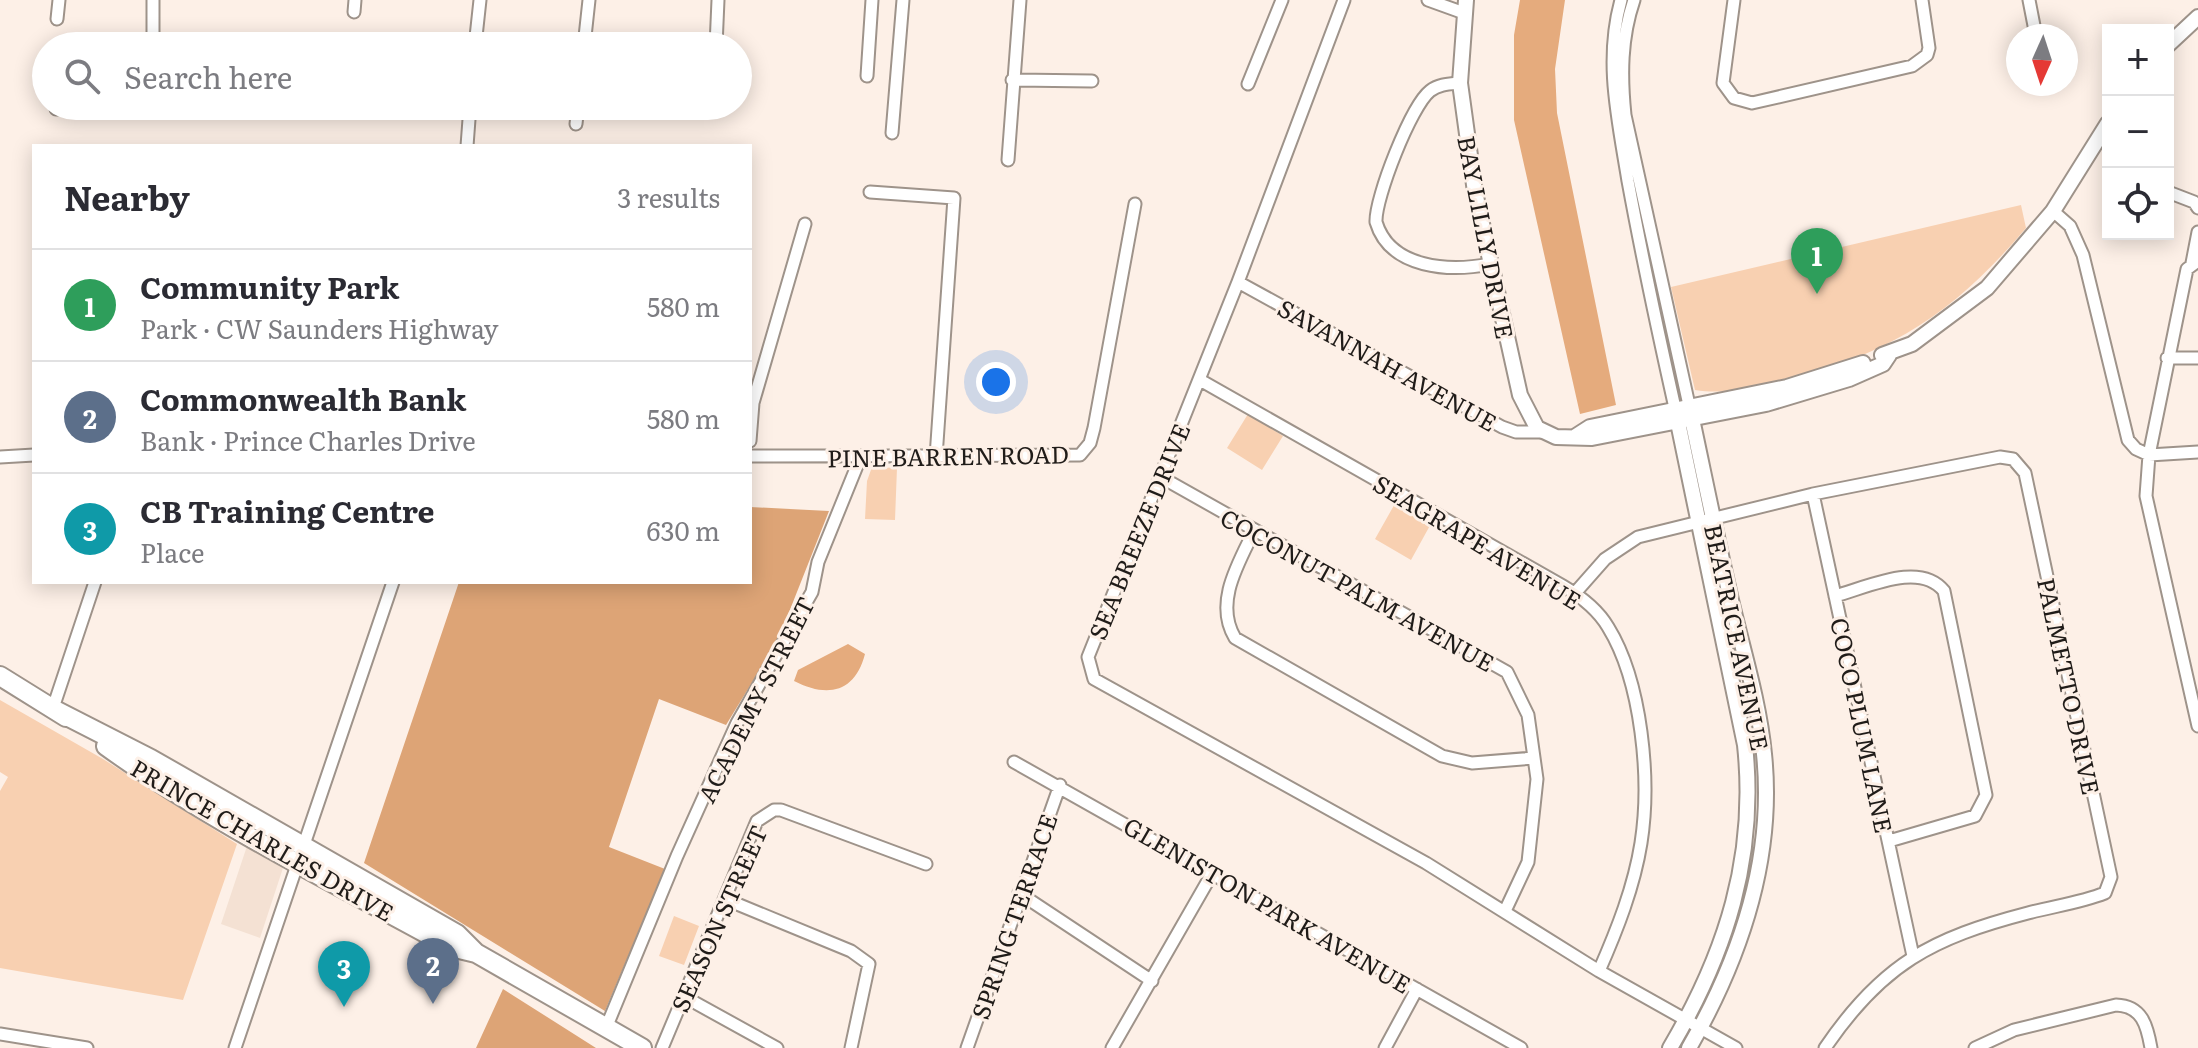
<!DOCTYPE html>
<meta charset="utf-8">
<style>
body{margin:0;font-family:Literata,serif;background:#f7f7f7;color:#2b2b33}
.controls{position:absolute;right:24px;top:24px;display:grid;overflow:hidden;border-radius:0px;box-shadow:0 4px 20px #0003}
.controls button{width:72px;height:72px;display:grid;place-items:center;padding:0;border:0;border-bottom:2px solid #e1e1e2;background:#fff;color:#2b2b33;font:40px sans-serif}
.compass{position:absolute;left:2006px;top:24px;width:72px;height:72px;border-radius:50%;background:#fff;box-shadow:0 4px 20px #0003;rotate:183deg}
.you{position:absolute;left:996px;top:382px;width:28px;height:28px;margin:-20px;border:6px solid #fff;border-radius:50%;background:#1a73e8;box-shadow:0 0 0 12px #1a73e833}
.badge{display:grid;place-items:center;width:52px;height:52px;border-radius:50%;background:#db2777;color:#fff;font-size:26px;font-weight:700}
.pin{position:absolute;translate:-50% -66px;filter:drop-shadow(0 2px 4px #0008)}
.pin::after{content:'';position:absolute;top:42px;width:28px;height:24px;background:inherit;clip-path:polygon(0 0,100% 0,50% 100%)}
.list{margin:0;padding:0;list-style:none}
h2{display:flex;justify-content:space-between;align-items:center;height:104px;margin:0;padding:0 32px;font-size:34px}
h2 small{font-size:26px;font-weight:400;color:#7c7c81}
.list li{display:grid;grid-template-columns:52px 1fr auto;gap:24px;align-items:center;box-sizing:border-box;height:112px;padding:0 32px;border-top:2px solid #e1e1e2}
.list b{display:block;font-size:30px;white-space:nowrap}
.list p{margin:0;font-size:26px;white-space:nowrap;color:#7c7c81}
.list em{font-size:26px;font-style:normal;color:#7c7c81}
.icon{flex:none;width:44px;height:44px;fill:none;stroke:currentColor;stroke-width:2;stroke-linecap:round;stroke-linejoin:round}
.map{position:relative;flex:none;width:2198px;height:1048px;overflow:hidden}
.search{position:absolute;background:#fff;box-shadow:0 4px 20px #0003;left:32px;top:32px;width:720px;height:88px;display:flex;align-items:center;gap:20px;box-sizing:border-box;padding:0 28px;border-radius:44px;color:#7c7c81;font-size:30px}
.panel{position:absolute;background:#fff;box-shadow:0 4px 20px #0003;left:32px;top:144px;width:720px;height:440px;border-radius:0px}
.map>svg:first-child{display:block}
.built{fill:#f4e1d3}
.green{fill:#f8d0b1}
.forest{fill:#dda476}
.water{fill:#e5ab7d}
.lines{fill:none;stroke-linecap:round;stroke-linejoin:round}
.minor-casing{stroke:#9e938a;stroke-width:15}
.secondary-casing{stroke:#9e938a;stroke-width:18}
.trunk-casing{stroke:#9e938a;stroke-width:22}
.minor{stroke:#fff;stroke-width:11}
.secondary{stroke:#fff;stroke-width:14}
.trunk{stroke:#fff;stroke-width:18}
.labels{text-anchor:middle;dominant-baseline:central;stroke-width:6;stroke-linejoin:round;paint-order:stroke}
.street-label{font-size:24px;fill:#201c19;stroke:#fdf0e7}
</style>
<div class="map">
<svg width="2198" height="1048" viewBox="0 0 2198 1048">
<rect width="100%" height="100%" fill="#fdf0e7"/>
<path class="built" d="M 247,846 L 283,868 L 260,938 L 221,924 Z"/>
<path class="green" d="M 2021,205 L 2026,228 C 1956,311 1892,354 1786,380 C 1756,387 1726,395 1695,390 L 1671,287 Z
M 1248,414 L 1283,436 L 1262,470 L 1227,448 Z
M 872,467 L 897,468 L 895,520 L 865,519 L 867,481 Z
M 1397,500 L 1433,520 L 1411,560 L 1375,539 Z
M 0,700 L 103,759 L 237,844 L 183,1000 L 0,968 L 0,791 L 8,777 L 0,772 Z
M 674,916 L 699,926 L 684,965 L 659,956 Z"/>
<path class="forest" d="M 750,507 L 829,511 L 778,640 L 726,725 L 659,699 L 609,847 L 665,869 L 605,1011 L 364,863 L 459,582 L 750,582 Z
M 503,989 L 596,1048 L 476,1048 Z"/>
<path class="water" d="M 1520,0 L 1565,0 L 1555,69 L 1557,113 L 1616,405 L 1580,414 L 1514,120 L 1514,35 Z
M 848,644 L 865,654 C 855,693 827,698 794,681 L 798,670 Z"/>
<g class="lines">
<g class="minor-casing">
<path id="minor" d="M 1344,0 L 1238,282 L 1088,657 L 1094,679 L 1426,863 L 1599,971 L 1736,1048
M 1428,0 L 1464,13
M 1621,0 C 1604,61 1618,119 1628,181 C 1642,257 1658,332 1675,408
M 1634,0 C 1621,38 1621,76 1625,115 L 1689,405
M 1734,0 L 1723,83 L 1734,98 L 1752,103 L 1912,66 L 1927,55 L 1929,48 L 1922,0
M 2029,0 L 2036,36
M 354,12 L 355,0
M 57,19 L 59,0
M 153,46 L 153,0
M 261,46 L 261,42
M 475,46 L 480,0
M 584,46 L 589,0
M 716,46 L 718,0
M 867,76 L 872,0
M 1012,80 L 1092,81
M 1460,83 C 1449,84 1439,84 1430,91 C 1411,106 1375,198 1376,222 C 1390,269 1450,272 1490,264
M 1248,84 L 1282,0
M 56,109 L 470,109
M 576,124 L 578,106
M 892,133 L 903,0
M 467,146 L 470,106
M 1008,160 L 1020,0
M 870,192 L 954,198 L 936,457
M 2168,192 L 2194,202 L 2198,208
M 2053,211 L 2070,226 L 2083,255 L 2128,440 L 2136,449 L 2149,455 L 2146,496 L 2198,726
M 2198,261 L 2187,269 L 2149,455 L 2198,452
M 2192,263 L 2198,232
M 1238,282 L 1502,427 L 1516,432 L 1543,432
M 2167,358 L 2198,358
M 1200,380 L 1563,586 C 1580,596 1598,610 1608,627 C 1642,682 1651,780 1641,843 C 1634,887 1617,930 1599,971
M 750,441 L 753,403 L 805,224
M 750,456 L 1080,455 L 1090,443 L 1094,428 L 1135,204
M 0,457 L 34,455
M 1159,476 L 1507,672 L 1528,715 L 1537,779 L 1528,862 L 1505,911
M 1813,494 L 1913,956
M 1254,531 C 1238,564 1214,603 1235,638 L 1442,756 L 1472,763 L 1534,758
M 1575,593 L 1605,559 L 1638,537 L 1813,494 L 2000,457 L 2013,459 L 2025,473 L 2111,877 L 2105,893 C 2080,903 2054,906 2028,913 C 1932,938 1882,964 1825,1048
M 1835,596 C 1868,587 1920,561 1944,591 L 1986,795 L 1975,816 L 1889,841
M 53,708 L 95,582
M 1014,762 L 1521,1048
M 1019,893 L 1152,981
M 725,899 L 851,951 L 869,964 L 851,1048
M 683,996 L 777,1048
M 606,1028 L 677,856 L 737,723 L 812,592 L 818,562 L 861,456
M 0,1034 L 87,1048
M 235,1048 L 393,582
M 662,1048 L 757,821 L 774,810 L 781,810 L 926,864
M 967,1048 L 1060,785
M 1112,1048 L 1213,872
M 1385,1048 L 1417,989
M 1975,1048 L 2014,1030 L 2116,1005 C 2142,1006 2147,1025 2151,1048"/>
</g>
<g class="secondary-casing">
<path id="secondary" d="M 1466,0 L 1460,83 L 1475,192 L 1520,395 L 1537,428 L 1556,437 L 1592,438 L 1766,404 L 1849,379 L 1883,364 L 1889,355
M 2168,45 L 2198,17
M 1882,355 L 1912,344 L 1987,288 L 2053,211 L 2108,123
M 1689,405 C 1703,470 1716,535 1731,600 C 1743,651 1759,702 1764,754 C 1775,859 1740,959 1689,1048
M 1576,436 L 1590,427 L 1787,387 L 1863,363
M 1670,1048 C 1726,953 1757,857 1745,745 L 1675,408"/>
</g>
<g class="trunk-casing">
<path id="trunk" d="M 0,676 L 66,717
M 57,711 L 151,759 L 457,934 L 476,953 L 642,1048
M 106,746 C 213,823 335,883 451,947 L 476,953"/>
</g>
<use href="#minor" class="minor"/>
<use href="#secondary" class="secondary"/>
<use href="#trunk" class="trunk"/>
</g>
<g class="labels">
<g class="street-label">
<text transform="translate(1487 237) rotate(79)">BAY LILLY DRIVE</text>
<text transform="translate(1388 364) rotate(29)">SAVANNAH AVENUE</text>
<text transform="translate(948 455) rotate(-1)">PINE BARREN ROAD</text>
<text transform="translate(1138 531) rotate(-68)">SEA BREEZE DRIVE</text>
<text transform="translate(1478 541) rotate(31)">SEAGRAPE AVENUE</text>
<text transform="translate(1358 589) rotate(29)">COCONUT PALM AVENUE</text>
<text transform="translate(1738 637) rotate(78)">BEATRICE AVENUE</text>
<text transform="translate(2070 686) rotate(78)">PALMETTO DRIVE</text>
<text transform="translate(755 699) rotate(-63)">ACADEMY STREET</text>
<text transform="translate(1863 725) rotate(78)">COCO PLUM LANE</text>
<text transform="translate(263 839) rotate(30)">PRINCE CHARLES DRIVE</text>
<text transform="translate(1268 904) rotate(30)">GLENISTON PARK AVENUE</text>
<text transform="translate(1013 916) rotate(-71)">SPRING TERRACE</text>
<text transform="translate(718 918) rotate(-66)">SEASON STREET</text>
</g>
</g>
</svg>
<div class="controls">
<button>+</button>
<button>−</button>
<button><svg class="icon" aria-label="locate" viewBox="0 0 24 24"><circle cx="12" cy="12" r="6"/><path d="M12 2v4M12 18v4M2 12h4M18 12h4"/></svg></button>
</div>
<svg class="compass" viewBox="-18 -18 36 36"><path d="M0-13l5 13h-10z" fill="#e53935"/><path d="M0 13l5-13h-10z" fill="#7c7c81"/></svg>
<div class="you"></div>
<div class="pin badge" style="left:1817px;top:294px;background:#2e9e5b">1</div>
<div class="pin badge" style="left:433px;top:1004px;background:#5c6f8a">2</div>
<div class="pin badge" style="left:344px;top:1007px;background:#0f9aa8">3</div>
<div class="search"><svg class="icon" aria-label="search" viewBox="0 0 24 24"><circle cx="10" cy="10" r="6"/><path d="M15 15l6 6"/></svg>Search here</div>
<section class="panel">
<h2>Nearby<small>3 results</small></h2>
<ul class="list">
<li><span class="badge" style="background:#2e9e5b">1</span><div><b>Community Park</b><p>Park · CW Saunders Highway</p></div><em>580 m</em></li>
<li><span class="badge" style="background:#5c6f8a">2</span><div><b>Commonwealth Bank</b><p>Bank · Prince Charles Drive</p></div><em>580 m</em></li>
<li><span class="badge" style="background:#0f9aa8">3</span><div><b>CB Training Centre</b><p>Place</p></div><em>630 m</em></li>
</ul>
</section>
</div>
